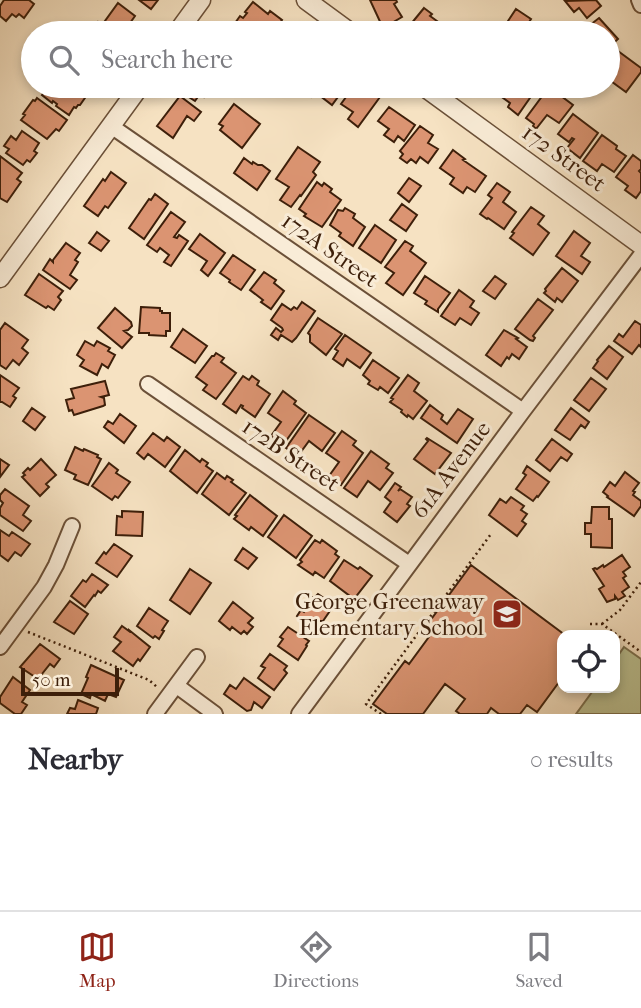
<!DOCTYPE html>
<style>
body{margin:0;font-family:"IM FELL French Canon",serif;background:#f2f2f3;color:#2b2b33}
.controls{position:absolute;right:21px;bottom:21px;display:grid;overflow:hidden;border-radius:14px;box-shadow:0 4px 10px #0003}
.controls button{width:63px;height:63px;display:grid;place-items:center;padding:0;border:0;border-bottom:2px solid #e1e1e2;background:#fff;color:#2b2b33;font:35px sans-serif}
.scale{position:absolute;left:21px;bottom:18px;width:98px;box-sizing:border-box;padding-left:7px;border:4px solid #3d1f0a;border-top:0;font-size:19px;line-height:24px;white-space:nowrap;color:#3d1f0a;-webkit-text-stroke:5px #f9ecd7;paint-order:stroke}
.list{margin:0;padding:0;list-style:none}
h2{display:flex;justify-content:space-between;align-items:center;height:91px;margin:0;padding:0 28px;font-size:30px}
h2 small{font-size:23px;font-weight:400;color:#7c7c81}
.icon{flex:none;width:38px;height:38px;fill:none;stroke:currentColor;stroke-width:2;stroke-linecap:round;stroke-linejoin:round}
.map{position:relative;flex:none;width:641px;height:714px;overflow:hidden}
.search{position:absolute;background:#fff;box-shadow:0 4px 10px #0003;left:21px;right:21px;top:21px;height:77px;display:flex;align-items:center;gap:18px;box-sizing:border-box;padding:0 24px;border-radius:38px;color:#7c7c81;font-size:26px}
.sheet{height:196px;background:#fff}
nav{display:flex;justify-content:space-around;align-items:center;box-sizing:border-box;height:98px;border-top:2px solid #e1e1e2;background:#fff;font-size:19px;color:#7c7c81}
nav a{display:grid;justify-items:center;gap:4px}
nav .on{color:#8f2418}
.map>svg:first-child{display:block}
.green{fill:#bcc394;stroke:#7c714f;stroke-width:2}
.building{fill:#db9472;stroke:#3d1f0a;stroke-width:2}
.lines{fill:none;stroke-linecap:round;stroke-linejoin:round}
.minor-casing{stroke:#6b5038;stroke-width:18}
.tertiary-casing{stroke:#6b5038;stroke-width:21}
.path{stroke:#3d1f0a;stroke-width:2.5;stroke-dasharray:2 3.5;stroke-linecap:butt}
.minor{stroke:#f9ecd7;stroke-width:14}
.tertiary{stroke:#f9ecd7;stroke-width:18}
.labels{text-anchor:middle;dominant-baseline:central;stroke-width:6;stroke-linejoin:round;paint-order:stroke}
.street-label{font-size:23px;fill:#3d1f0a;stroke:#f9ecd7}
.poi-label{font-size:23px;fill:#3d1f0a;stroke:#f9ecd7;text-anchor:end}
</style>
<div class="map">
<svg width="641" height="714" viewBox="0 0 641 714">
<rect width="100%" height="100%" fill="#f6e2c2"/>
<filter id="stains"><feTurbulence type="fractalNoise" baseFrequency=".00286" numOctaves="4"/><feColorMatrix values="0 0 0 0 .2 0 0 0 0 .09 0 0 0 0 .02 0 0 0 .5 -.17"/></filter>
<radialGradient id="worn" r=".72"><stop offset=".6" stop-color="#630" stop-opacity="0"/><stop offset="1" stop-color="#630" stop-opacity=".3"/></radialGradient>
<path class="green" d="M 624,647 L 641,659 L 641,714 L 576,714 L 595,688 L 615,688 L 615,660 Z"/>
<path class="building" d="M 4,0 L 29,0 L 34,4 L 24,18 L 19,14 L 16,17 L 12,14 L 6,21 L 0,16 L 0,6 Z
M 139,0 L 158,0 L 151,9 Z
M 370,0 L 396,0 L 397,2 L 394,4 L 402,17 L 383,28 Z
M 596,0 L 601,6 L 587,18 L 579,8 L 574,12 L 565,1 Z
M 253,2 L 268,14 L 270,11 L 282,20 L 272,33 L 239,33 L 241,31 L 233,26 L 240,16 L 243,18 L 247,13 L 245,12 Z
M 118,3 L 135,16 L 125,30 L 124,29 L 121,33 L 90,33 L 98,22 L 102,25 Z
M 424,8 L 432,14 L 430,16 L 441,24 L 434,33 L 411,33 L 406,30 Z
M 516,9 L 531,19 L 522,33 L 500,33 Z
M 599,18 L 618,39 L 608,48 L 608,33 L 589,33 L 585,29 Z
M 618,51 L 641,68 L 641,72 L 626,92 L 608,79 L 612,70 L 608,67 L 610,64 L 609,63 Z
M 49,86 L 75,86 L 87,95 L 80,105 L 78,105 L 76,108 L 74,107 L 69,115 L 56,106 L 57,104 L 53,101 L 52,103 L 42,95 Z
M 190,86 L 213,86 L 204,97 L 200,94 L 195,101 L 184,94 Z
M 303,86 L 346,86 L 332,105 L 315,92 L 311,97 L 300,90 Z
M 354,86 L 361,87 L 364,86 L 368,89 L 366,91 L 372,95 L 374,92 L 380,97 L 358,127 L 348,119 L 353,112 L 341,104 Z
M 505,86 L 519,86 L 532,95 L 518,115 L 508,107 L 510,103 L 499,95 Z
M 549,87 L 573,105 L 559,123 L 547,115 L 536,129 L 533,126 L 534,124 L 526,118 Z
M 180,96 L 201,112 L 194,121 L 187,116 L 173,138 L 157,126 Z
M 37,98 L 67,120 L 59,131 L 56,129 L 47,139 L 21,120 L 25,115 L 23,114 L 33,100 L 35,101 Z
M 234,104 L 260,124 L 242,148 L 220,130 L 223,126 L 219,124 Z
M 389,107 L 415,125 L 404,141 L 398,136 L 394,142 L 384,135 L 389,129 L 378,121 Z
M 573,114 L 598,133 L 580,158 L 567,148 L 574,139 L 572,138 L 569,142 L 558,134 Z
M 420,126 L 433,135 L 428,143 L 438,149 L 428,163 L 420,157 L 416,163 L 411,159 L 407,163 L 400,158 L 403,154 L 400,151 Z
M 22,131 L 39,143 L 34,151 L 37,153 L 30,162 L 27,160 L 23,165 L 6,153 L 9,149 L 4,146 L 11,136 L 16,140 Z
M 602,135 L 617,146 L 616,149 L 626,156 L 614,172 L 602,164 L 597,171 L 583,161 Z
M 298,147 L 320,162 L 313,172 L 316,175 L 301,196 L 300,195 L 291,207 L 280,200 L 289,187 L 276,179 Z
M 453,150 L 465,159 L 463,160 L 486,176 L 475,192 L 467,187 L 463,193 L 450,184 L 454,178 L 440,168 Z
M 633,155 L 641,161 L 641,169 L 639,171 L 641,173 L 641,191 L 636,198 L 625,190 L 628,186 L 616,177 Z
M 0,156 L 22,173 L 17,179 L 21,182 L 7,202 L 0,198 Z
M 244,158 L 252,164 L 253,162 L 258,165 L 262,165 L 270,171 L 257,190 L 234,173 Z
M 111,172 L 126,183 L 108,208 L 105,206 L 98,216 L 84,206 L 103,179 L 105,181 Z
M 409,178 L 421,186 L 409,202 L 398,193 Z
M 317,182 L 322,186 L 324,183 L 332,189 L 330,192 L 341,200 L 322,227 L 304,216 L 306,214 L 299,209 Z
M 497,183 L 510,192 L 503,202 L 516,212 L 504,229 L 488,218 L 487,219 L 480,214 L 492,198 L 488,195 Z
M 155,194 L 168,204 L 144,239 L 129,228 L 149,199 L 151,200 Z
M 402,204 L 417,215 L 406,231 L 390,220 Z
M 531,207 L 544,216 L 538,224 L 549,233 L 533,255 L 510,238 L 514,233 L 512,232 Z
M 345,208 L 355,214 L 353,218 L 365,227 L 353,246 L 339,236 L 341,233 L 330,225 L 338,210 L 343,211 Z
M 171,212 L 185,222 L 174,237 L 177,238 L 179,235 L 188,241 L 171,266 L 164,262 L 169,255 L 160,248 L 157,252 L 147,245 Z
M 375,225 L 396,240 L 381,263 L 359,248 Z
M 574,231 L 590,243 L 581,256 L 590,262 L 582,274 L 556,256 Z
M 97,232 L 109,241 L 101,251 L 89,243 Z
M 200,234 L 225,253 L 208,276 L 201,270 L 207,261 L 189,249 Z
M 405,241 L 413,246 L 410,251 L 426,263 L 403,295 L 386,283 L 394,273 L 385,267 Z
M 66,243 L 80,253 L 75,260 L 78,262 L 70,275 L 77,280 L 70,289 L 43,270 L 50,259 L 53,262 L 53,260 Z
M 233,255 L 255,270 L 241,290 L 229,282 L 230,280 L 220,273 Z
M 562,268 L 578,281 L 562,302 L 557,298 L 555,302 L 544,293 L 546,291 L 545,289 Z
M 264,272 L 276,280 L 274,283 L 284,291 L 271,309 L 261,302 L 263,300 L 250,290 Z
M 39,274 L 63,291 L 58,297 L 61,300 L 54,310 L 48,306 L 46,308 L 25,295 Z
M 425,276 L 450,293 L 438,309 L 438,312 L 425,304 L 427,301 L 414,293 Z
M 495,276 L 506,284 L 495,299 L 483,291 Z
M 459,290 L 474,301 L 470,307 L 479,313 L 471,325 L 460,318 L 455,325 L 441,316 Z
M 538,299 L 553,310 L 533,336 L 535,338 L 533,341 L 530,340 L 515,329 Z
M 302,302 L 315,311 L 296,338 L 292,342 L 281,335 L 278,340 L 271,335 L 276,328 L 281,332 L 283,330 L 282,328 L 271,320 L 282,304 L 291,310 L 294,307 L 297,309 Z
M 141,307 L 160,308 L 160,311 L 162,311 L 162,313 L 170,313 L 170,331 L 166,331 L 166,336 L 149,335 L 149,333 L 139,333 Z
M 115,308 L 131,322 L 132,326 L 128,330 L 124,331 L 132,337 L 122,348 L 98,328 Z
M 318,318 L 342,334 L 326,355 L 310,342 L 310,335 L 308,333 Z
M 635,321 L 641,325 L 641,347 L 639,345 L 632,354 L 614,341 L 619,334 L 623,337 Z
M 5,323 L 28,340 L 22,348 L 28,353 L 19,365 L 13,360 L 6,369 L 0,365 L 0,330 Z
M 183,329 L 207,346 L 195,363 L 171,347 Z
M 504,330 L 518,338 L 516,339 L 527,347 L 519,359 L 512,354 L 509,359 L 507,357 L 501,366 L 486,355 Z
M 345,335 L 371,353 L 360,368 L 347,359 L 343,366 L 333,359 L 338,351 L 335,349 Z
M 85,341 L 94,346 L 97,341 L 110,348 L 108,351 L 115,355 L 108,368 L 102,364 L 97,375 L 80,366 L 84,360 L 77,355 Z
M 609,346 L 623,357 L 607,379 L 593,368 L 598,361 L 597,360 Z
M 216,353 L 224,358 L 221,362 L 236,373 L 216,399 L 203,390 L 207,385 L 196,377 L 212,356 L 214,356 Z
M 373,360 L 399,378 L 388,393 L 380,387 L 378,390 L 368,384 L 370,381 L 363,375 Z
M 0,375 L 19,388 L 13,396 L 16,398 L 10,407 L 2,402 L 0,402 Z
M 408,375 L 419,383 L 414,391 L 427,401 L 413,419 L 408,415 L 407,417 L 401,412 L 402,410 L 390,402 L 393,399 L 391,398 Z
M 243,376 L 249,380 L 252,376 L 259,381 L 257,385 L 270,394 L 255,417 L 242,408 L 243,406 L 241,405 L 236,413 L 223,404 Z
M 591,378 L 606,389 L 589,411 L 574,400 Z
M 105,381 L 109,395 L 101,397 L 104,398 L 105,405 L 103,406 L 74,415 L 72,410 L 69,411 L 66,400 L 74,398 L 71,389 Z
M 283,391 L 296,401 L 294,404 L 306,413 L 283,445 L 271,436 L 281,422 L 268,413 Z
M 430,405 L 443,415 L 441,419 L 447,424 L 458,409 L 473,419 L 457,443 L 421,418 Z
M 32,408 L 45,417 L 35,430 L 23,421 Z
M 571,408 L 589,422 L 585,428 L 581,425 L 570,440 L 555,430 Z
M 120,414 L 136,426 L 124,443 L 104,427 L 108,421 L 113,424 Z
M 309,415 L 335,433 L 322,451 L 309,441 L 298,456 L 286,448 Z
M 342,431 L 356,441 L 353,445 L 363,453 L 341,485 L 329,476 L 339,462 L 326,453 Z
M 153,433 L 164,441 L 167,437 L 180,447 L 165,467 L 148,454 L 144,459 L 137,453 Z
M 427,438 L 451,453 L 435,474 L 414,459 L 428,441 L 426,439 Z
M 552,439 L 572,454 L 567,461 L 561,457 L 550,471 L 536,460 Z
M 75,447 L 83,451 L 84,449 L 98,455 L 97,457 L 101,459 L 88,485 L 74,479 L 76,475 L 65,470 Z
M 185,450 L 200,462 L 202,459 L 208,463 L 206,466 L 213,471 L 197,493 L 170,471 Z
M 371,451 L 389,464 L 386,468 L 393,473 L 380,490 L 368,481 L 357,497 L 344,488 Z
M 0,459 L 9,465 L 0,477 Z
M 41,459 L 56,475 L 46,484 L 49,487 L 40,496 L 22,477 L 25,475 L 23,473 L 28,468 L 30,470 Z
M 109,463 L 118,470 L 116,473 L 130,482 L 118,498 L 115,496 L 112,500 L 92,486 Z
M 527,466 L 549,482 L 538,497 L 537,496 L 533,501 L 516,489 L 526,475 L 523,473 Z
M 625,472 L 639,483 L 633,491 L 635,492 L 633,495 L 641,501 L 641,506 L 634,516 L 607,497 L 608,496 L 603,492 L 610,482 L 615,486 Z
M 217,473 L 225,479 L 227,476 L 233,480 L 231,482 L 246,493 L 229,515 L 202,494 Z
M 395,483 L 401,487 L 398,491 L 400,489 L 412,497 L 407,504 L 410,506 L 397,522 L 384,512 L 391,502 L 385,497 Z
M 5,489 L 29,506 L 23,515 L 31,521 L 23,531 L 0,515 L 0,508 L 3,503 L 0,500 L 0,495 Z
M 250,495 L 277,516 L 263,536 L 251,527 L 249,530 L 234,519 L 237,516 L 235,515 Z
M 511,497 L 524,506 L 521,510 L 527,514 L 522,521 L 526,524 L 517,536 L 489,515 L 500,499 L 506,503 Z
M 592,507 L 609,507 L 609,519 L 612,519 L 612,548 L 591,547 L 591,534 L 585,534 L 585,523 L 591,523 Z
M 122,511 L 143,512 L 142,536 L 116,535 L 117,516 L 122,517 Z
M 284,515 L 312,536 L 296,558 L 268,537 Z
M 0,530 L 9,536 L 12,532 L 30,544 L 21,556 L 15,552 L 8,561 L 0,555 Z
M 315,540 L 320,543 L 322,540 L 337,551 L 335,554 L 339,557 L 324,578 L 315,572 L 313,575 L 298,565 L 302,562 L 300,560 Z
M 114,544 L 132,556 L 117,577 L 96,563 L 104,552 L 106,554 Z
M 243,548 L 257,558 L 248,569 L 235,560 Z
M 622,555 L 630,567 L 623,572 L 626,576 L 623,578 L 629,587 L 622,592 L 625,596 L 618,600 L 615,596 L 615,599 L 607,602 L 599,589 L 604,586 L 593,569 L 595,568 L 597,569 L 603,565 L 604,567 Z
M 344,560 L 358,569 L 360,567 L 372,576 L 354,599 L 330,581 Z
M 471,565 L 565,635 L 562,635 L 562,678 L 537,712 L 527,705 L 520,714 L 499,714 L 491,708 L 487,714 L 460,714 L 456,711 L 465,699 L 445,684 L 423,714 L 387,714 L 373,704 L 405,661 L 409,664 L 434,630 L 427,625 Z
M 190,569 L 211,583 L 190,614 L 170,600 Z
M 92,574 L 108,585 L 101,593 L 98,591 L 95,596 L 94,595 L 85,607 L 71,596 L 83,580 L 86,582 Z
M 318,594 L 334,605 L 323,621 L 319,621 L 313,629 L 297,616 L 301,610 L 304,612 L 308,607 L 304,604 L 310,596 L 314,598 Z
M 70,601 L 88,614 L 74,634 L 54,622 Z
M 233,602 L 253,618 L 248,623 L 253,627 L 247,634 L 244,631 L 241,634 L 232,627 L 230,630 L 219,621 Z
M 149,608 L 168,621 L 162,630 L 164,631 L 159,639 L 155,636 L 153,638 L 137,626 Z
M 122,626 L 129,631 L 129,630 L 150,647 L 140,661 L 138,659 L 133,666 L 113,651 L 121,642 L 114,637 Z
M 288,627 L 309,641 L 306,645 L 307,646 L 298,660 L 278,646 L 283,639 L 280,637 Z
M 40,644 L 60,659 L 54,667 L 50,664 L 38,679 L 20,667 Z
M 270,654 L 287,666 L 284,670 L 287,673 L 274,690 L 258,678 L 265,668 L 261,666 Z
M 91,665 L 124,680 L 116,697 L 108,694 L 105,701 L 91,694 L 90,698 L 81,694 L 88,678 L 86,677 Z
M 13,677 L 30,690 L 22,702 L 27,705 L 21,714 L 15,714 L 0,703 L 0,697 Z
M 244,678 L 270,697 L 262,708 L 254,702 L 251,710 L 247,711 L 224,694 L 230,685 L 236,689 Z
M 78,700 L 98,708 L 96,714 L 67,714 L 70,708 L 75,709 Z"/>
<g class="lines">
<g class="minor-casing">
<path id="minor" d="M 639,0 L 641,5
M 111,126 L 523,411
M 148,384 L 409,564
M 0,647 L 44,587 L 56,565 L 72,526
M 177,686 L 215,714
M 155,714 L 197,657
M 299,714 L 523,411 L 641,255"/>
</g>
<g class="tertiary-casing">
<path id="tertiary" d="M 306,0 L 351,33
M 177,33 L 201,0
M 423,86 L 641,245
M 0,278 L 140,86"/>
</g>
<path class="path" d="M 590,624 L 602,624 L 641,652
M 602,624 L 620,610 L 641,582
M 28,632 L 149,680 L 157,687
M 381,714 L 366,704 L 491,534"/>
<use href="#minor" class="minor"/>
<use href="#tertiary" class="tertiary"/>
</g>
<defs>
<g id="school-square" transform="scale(1.575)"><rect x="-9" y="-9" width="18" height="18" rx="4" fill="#8f2418" stroke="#f9ecd7"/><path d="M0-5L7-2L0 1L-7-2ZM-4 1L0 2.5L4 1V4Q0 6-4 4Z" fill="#fff"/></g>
</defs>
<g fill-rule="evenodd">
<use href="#school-square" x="507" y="614"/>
</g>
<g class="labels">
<g class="street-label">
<text transform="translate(564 158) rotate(36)">172 Street</text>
<text transform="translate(330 250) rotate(35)">172A Street</text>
<text transform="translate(291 455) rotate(34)">172B Street</text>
<text transform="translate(451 470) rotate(-53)">61A Avenue</text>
</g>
<g class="poi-label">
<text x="484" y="601">George Greenaway<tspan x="484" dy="26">Elementary School</tspan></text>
</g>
</g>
<rect width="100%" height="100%" filter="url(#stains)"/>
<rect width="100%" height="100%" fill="url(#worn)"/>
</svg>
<div class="controls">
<button><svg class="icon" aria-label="locate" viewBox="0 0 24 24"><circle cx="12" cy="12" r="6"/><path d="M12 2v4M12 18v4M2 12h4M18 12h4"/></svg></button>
</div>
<div class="scale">50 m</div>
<div class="search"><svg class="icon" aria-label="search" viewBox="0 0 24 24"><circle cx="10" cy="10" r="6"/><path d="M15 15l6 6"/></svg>Search here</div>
</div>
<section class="sheet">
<h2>Nearby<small>0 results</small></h2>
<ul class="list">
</ul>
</section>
<nav>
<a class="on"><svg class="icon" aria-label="map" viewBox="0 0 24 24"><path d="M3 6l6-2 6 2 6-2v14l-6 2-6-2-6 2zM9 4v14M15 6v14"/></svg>Map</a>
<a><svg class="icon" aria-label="directions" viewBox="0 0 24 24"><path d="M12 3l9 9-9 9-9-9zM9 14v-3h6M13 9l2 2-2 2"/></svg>Directions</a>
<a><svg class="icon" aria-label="saved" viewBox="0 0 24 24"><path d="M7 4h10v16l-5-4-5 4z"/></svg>Saved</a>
</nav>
